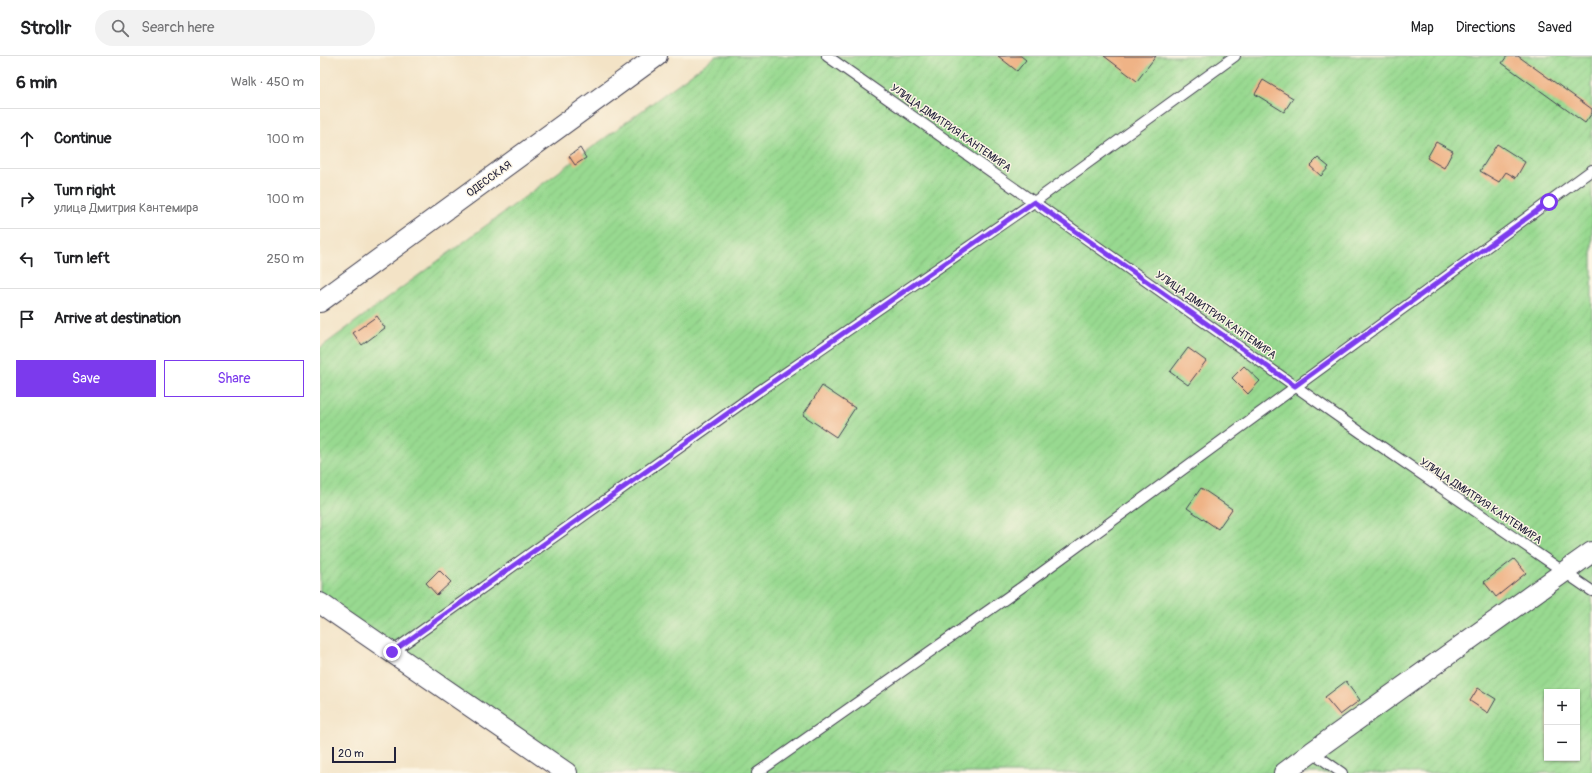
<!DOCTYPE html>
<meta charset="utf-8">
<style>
body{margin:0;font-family:Pangolin,sans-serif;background:#f2f2f2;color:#202124}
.controls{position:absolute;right:12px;bottom:12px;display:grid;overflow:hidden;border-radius:0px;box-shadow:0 1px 3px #0004}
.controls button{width:36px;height:36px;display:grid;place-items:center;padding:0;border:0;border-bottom:1px solid #e0e0e0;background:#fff;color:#202124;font:20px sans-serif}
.scale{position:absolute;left:12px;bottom:10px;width:64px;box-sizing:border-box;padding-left:4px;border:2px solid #22223b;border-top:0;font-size:11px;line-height:14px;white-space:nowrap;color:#22223b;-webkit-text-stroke:3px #fcf5e5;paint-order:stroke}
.stop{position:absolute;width:12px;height:12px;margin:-9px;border:3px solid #7c3aed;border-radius:50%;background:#fff}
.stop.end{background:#7c3aed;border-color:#fff;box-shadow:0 1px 4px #0008}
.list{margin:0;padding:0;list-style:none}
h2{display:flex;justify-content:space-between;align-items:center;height:52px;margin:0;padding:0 16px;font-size:17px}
h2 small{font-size:13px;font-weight:400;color:#757577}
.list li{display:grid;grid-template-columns:26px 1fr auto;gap:12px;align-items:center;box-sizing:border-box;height:60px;padding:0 16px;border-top:1px solid #e0e0e0}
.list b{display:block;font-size:15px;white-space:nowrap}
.list p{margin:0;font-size:13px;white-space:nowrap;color:#757577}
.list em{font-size:13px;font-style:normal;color:#757577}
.actions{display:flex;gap:8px;padding:12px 16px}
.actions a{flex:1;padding:9px 0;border:1px solid #7c3aed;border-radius:0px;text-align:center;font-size:14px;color:#7c3aed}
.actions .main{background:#7c3aed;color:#fff}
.icon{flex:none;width:22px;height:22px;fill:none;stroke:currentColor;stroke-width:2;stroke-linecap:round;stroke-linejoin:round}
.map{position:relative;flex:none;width:1272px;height:717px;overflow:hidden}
header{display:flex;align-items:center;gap:24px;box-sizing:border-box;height:56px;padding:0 20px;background:#fff;border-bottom:1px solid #e0e0e0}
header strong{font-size:19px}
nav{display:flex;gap:22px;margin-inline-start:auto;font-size:14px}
.search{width:280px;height:36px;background:#f2f2f2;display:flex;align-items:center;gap:10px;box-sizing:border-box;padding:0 14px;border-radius:22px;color:#757577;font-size:15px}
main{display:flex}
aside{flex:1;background:#fff}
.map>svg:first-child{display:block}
.garden{fill:url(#garden-furrows);stroke:#5d7e66;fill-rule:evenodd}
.building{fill:#efb386}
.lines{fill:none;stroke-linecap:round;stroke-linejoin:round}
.service-casing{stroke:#413f50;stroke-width:12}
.minor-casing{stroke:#413f50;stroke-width:22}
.service{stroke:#fff;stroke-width:10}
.minor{stroke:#fff;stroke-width:20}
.route{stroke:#7c3aed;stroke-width:5}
.labels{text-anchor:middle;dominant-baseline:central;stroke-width:3;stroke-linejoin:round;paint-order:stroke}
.street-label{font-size:11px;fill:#22223b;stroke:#fcf5e5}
</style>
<header>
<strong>Strollr</strong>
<div class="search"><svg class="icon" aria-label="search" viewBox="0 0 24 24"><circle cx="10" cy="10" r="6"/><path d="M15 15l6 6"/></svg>Search here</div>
<nav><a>Map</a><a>Directions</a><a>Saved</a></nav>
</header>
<main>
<aside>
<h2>6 min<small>Walk · 450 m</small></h2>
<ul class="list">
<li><svg class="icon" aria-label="ahead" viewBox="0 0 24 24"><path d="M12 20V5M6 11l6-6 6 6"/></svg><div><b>Continue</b></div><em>100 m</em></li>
<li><svg class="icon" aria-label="right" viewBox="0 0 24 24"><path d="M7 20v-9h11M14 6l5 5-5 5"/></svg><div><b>Turn right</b><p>улица Дмитрия Кантемира</p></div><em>100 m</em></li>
<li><svg class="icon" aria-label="left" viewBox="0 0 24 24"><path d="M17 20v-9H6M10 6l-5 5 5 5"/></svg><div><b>Turn left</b></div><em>250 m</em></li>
<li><svg class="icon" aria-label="arrive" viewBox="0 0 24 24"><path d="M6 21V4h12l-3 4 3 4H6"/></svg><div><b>Arrive at destination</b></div></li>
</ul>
<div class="actions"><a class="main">Save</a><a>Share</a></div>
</aside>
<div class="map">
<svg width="1272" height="717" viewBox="0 0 1272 717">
<defs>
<pattern id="garden-furrows" width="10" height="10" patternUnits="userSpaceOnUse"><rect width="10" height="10" fill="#98d990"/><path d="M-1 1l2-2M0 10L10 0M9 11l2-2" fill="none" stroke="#83ba7d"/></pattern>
</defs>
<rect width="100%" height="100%" fill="#fcf5e5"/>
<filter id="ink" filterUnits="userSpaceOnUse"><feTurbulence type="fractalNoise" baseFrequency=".025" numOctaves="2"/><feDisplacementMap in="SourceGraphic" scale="8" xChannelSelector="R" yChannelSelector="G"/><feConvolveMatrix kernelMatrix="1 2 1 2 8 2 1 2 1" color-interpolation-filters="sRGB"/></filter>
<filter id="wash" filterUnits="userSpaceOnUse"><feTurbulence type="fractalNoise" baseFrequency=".012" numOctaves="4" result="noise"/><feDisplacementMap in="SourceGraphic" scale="16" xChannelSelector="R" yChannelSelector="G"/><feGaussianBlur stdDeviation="0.9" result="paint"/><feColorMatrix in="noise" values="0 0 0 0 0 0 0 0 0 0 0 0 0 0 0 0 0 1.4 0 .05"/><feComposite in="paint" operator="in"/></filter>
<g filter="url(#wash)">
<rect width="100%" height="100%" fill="#f3e3c6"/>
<path class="garden" d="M 396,0 L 1272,0 L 1272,717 L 259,717 L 0,540 L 0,292 ZM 1227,636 L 1257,636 L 1257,702 L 1227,702 Z"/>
<g id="blocks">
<path class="building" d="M 678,0 L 701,0 L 706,4 L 697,15 Z
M 784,0 L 836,0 L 817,25 Z
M 1187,0 L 1198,0 L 1272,53 L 1272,57 L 1265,67 L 1182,7 Z
M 943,24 L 973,42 L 964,56 L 935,38 Z
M 1116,86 L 1133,95 L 1124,112 L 1107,102 Z
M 1177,88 L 1205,106 L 1196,122 L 1186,116 L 1179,126 L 1160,115 Z
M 260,92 L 266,102 L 255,109 L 249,100 Z
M 998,102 L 1009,111 L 1001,120 L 990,110 Z
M 57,260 L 65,272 L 42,289 L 33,277 Z
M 868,292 L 886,305 L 868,329 L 850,316 Z
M 924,310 L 940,325 L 928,338 L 912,322 Z
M 502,330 L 535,352 L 516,381 L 483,359 Z
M 881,432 L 912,453 L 898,473 L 867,452 Z
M 1194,503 L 1206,517 L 1176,541 L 1164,526 Z
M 119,514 L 131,526 L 117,539 L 106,527 Z
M 1026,625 L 1040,644 L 1020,659 L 1005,641 Z
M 1158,632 L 1176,643 L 1168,657 L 1150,645 Z"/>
</g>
</g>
<g filter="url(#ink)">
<use href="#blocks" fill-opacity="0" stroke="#413f50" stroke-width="1"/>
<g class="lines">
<g class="service-casing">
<path id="service" d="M 507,0 L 1043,378 L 1272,535
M 72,596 L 432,340 L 714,146 L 915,0
M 992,696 L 1022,717
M 437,717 L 702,531 L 1272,114"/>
</g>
<g class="minor-casing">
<path id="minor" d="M 0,246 L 337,0
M 0,547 L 247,717
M 964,717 L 992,696 L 1272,496"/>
</g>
<use href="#service" class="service"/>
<use href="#minor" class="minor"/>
</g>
</g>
<g class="lines" filter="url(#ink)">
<path class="route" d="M 72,596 L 432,340 L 714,146 L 975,330 L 1229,146"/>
</g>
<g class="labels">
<g class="street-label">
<text transform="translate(631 72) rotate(35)">УЛИЦА ДМИТРИЯ КАНТЕМИРА</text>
<text transform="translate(169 123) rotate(-36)">ОДЕССКАЯ</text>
<text transform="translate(896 259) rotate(35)">УЛИЦА ДМИТРИЯ КАНТЕМИРА</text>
<text transform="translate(1161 445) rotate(34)">УЛИЦА ДМИТРИЯ КАНТЕМИРА</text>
</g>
</g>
</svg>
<div class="controls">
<button>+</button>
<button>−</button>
</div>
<div class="scale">20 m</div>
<div class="stop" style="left:1229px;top:146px"></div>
<div class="stop end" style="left:72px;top:596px"></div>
</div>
</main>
